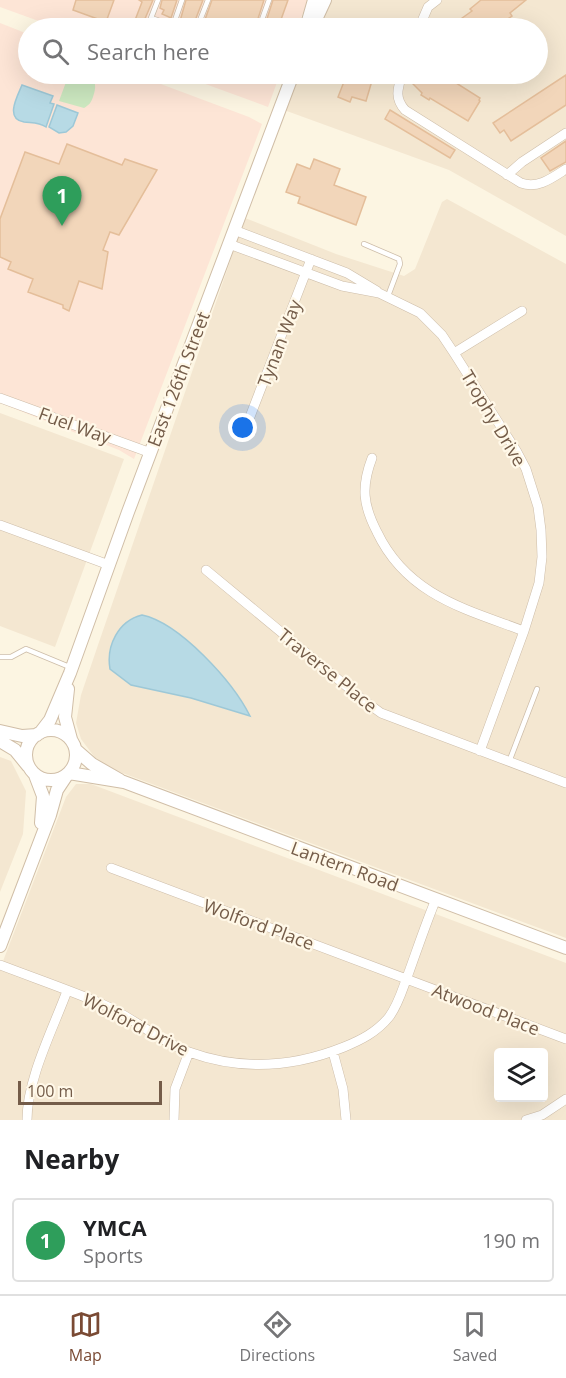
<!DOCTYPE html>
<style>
body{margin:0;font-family:"Open Sans",sans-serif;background:#f2f2f2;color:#202124}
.controls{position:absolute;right:18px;bottom:18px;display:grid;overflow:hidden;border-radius:6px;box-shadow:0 6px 24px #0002}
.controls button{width:54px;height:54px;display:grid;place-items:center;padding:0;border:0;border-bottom:2px solid #e0e0e0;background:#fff;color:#202124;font:30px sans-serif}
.scale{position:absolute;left:18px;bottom:15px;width:144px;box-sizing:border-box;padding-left:6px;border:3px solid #745c49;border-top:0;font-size:16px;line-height:21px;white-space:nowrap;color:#745c49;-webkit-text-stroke:4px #fff8e8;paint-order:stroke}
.you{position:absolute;left:243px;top:428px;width:21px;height:21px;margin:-15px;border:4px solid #fff;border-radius:50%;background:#1a73e8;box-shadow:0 0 0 9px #1a73e833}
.badge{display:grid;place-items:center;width:39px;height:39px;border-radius:50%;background:#7a4a34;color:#fff;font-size:20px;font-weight:700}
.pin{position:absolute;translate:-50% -50px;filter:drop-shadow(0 2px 3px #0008)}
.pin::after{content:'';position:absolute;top:32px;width:21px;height:18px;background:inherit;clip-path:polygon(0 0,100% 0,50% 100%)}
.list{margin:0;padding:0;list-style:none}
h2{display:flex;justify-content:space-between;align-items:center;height:78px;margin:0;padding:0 24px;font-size:26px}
h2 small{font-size:20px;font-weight:400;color:#757577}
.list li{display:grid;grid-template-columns:39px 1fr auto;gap:18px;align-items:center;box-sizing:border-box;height:84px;margin:0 12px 12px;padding:0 12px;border:2px solid #e0e0e0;border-radius:6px}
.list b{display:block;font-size:22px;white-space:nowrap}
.list p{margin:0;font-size:20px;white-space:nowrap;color:#757577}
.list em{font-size:20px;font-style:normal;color:#757577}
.icon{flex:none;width:33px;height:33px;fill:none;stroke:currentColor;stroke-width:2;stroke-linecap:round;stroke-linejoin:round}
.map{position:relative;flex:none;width:566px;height:1120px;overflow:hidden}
.search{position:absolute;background:#fff;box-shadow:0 6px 24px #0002;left:18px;right:18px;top:18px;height:66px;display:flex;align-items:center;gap:15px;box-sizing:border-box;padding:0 21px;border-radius:33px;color:#757577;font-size:22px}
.sheet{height:174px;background:#fff}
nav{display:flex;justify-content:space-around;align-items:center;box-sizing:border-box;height:84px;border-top:2px solid #e0e0e0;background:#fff;font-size:16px;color:#757577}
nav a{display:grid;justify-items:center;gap:3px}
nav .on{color:#7a4a34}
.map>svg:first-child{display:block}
.residential{fill:#f4e7d1;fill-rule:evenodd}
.commercial{fill:#fde5d6}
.green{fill:#cde9c1}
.water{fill:#b7dae5;stroke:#9dc8d7;stroke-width:1.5}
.building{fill:#f2d6ba;stroke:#e4be9a;stroke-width:1.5}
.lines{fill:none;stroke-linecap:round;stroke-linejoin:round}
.lane-casing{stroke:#cdbda9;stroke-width:6}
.street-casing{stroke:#cdbda9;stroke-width:10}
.secondary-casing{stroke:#d0bea7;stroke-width:14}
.lane{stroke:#fff;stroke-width:4.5}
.street{stroke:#fff;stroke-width:9}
.secondary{stroke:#fff;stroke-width:12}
.labels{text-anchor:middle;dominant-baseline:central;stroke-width:4.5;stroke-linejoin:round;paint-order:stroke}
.street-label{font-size:18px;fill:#745c49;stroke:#fff8e8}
</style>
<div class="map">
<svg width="566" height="1120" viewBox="0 0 566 1120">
<rect width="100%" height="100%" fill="#fcf5e2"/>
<path class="residential" d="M 329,0 L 566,0 L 566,236 L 449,170 L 284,110 L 298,74 L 538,74 L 538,28 L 316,28 Z
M 447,199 L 566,264 L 566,938 L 109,768 L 96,759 L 81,739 L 76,723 L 81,695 L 98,645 L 245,218 L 336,254 L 404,276 L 415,269 L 442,202 Z
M 0,413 L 124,459 L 55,647 L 0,626 Z
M 0,757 L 11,761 L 26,791 L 23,834 L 0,892 Z
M 76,784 L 91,784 L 566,963 L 566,1120 L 0,1120 L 0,969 L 66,797 ZM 498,1052 L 544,1052 L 544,1098 L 498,1098 Z"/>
<path class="commercial" d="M 0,0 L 308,0 L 297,28 L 58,28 L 0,7 Z
M 0,23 L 28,34 L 28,74 L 134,74 L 249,117 L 262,124 L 134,459 L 119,450 L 0,403 Z
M 178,74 L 280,74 L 268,107 Z"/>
<path class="green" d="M 69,74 C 86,73 101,76 93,97 C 91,103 89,105 84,108 L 59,101 Z"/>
<path class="water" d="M 22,85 L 53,96 L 50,103 L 54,104 L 46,127 C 39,122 33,123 24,122 C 4,119 18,95 22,85 Z
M 57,105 L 78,113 L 73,126 L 66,132 L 59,133 L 49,127 Z
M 142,615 C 180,623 233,682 250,716 L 191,698 L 131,685 L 110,669 C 106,646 118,621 142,615 Z"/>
<path class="building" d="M 76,0 L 114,0 L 106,22 L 73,10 Z
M 139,0 L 153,0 L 141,28 L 132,28 L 142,2 Z
M 162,0 L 177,0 L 171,18 L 162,14 L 164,10 L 160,8 Z
M 186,0 L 203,0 L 193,26 L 180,21 Z
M 212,0 L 264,0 L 255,28 L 202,28 Z
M 273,0 L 288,0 L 278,28 L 264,28 Z
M 481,0 L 526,0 L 510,13 L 512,16 L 495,28 L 448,28 L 472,11 L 470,9 Z
M 347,74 L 374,74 L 366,101 L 352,97 L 350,102 L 338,97 Z
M 420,74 L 442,74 L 480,98 L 479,100 L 480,101 L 468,121 L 430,98 L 429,100 L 421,95 L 422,93 L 413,84 Z
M 566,75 L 566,105 L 511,141 L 504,130 L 500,133 L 493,123 Z
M 390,110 L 455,150 L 450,158 L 385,119 Z
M 566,141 L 566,162 L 550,171 L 541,158 Z
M 67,144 L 122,165 L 125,159 L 157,170 L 119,235 L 110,232 L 103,250 L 108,252 L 102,289 L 79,281 L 69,311 L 63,308 L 63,305 L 28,292 L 33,279 L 8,269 L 11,262 L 0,257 L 0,219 L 25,152 L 59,164 Z
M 314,159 L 340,169 L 334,185 L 366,197 L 356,225 L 298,203 L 300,197 L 286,192 L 297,164 L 310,169 Z"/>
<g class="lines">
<g class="lane-casing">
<path id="lane" d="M 158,0 L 151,18 L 180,28
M 173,26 L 182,0
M 197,28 L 208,0
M 259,28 L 269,0
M 364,244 L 399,259 L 400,264 L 388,296
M 0,657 L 11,657 L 26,649 L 72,668
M 509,762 L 537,689"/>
</g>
<g class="street-casing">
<path id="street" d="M 419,28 L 428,7 L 437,0
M 402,74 C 398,88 394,98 405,110 L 521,183 C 538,189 552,178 566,169
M 507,175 L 522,162 L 566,133
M 234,230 L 347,273 L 377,291
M 229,244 L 342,286 L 379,293 L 420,313 L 442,335 L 454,353 L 517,452 L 526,469 L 538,507 L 541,530 L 542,557 L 539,583 L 524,631 L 480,751
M 454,353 L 522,311
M 0,398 L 151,453
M 246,427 L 311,259
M 372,458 C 361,487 363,505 377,532 C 407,595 465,609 524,631
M 0,525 L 109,565
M 206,570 L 362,699 L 381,713 L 566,783
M 111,868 L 566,1039
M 0,965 C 34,978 69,990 102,1004 C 133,1017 158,1041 189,1052 C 241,1071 294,1067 344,1047 C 361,1040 377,1032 389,1017 C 399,1004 403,987 409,972 C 418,947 426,923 436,899
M 333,1052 L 343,1089 L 346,1120
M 27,1120 C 27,1079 53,1029 67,991
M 174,1120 L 175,1089 L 189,1052
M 526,1120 L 542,1115 L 566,1099"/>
</g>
<g class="secondary-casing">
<path id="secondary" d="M 306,28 L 314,0
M 312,28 L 325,0
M 68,689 L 65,717 L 71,739
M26 755a25 25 0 1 1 50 0a25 25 0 1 1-50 0Z
M 0,731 L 22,736 L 37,735
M 40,733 L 50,720 L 70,673 L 128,512 L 293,74
M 0,741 L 15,750 L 28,766
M 76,750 L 92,764 L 120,780
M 69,773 L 124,782 L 566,948
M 35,775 L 43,796 L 41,823
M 0,946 L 50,815 L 57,790 L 67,775"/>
</g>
<use href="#lane" class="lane"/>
<use href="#street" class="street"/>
<use href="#secondary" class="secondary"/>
</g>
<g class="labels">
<g class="street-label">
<text transform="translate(279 343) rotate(-69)">Tynan Way</text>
<text transform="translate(178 379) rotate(-69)">East 126th Street</text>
<text transform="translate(494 418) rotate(59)">Trophy Drive</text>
<text transform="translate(75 425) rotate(20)">Fuel Way</text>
<text transform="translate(328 670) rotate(39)">Traverse Place</text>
<text transform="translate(345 866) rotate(20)">Lantern Road</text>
<text transform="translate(259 924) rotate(20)">Wolford Place</text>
<text transform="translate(486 1009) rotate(21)">Atwood Place</text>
<text transform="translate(136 1024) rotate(27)">Wolford Drive</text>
</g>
</g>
</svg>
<div class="controls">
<button><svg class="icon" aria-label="layers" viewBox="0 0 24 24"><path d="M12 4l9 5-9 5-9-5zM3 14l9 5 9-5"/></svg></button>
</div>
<div class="scale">100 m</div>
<div class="you"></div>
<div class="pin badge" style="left:62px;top:226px;background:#2e9e5b">1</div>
<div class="search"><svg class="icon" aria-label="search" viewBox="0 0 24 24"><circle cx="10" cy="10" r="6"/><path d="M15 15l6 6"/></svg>Search here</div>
</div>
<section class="sheet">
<h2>Nearby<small></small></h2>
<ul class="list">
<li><span class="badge" style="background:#2e9e5b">1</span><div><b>YMCA</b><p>Sports</p></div><em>190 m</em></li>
</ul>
</section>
<nav>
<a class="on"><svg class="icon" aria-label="map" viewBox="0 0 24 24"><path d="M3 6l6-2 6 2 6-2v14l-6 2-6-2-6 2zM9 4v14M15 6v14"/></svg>Map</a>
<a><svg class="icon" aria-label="directions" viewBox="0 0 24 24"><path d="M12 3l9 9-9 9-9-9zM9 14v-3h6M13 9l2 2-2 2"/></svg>Directions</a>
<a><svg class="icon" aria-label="saved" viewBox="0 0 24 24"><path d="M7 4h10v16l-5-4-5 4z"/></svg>Saved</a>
</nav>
